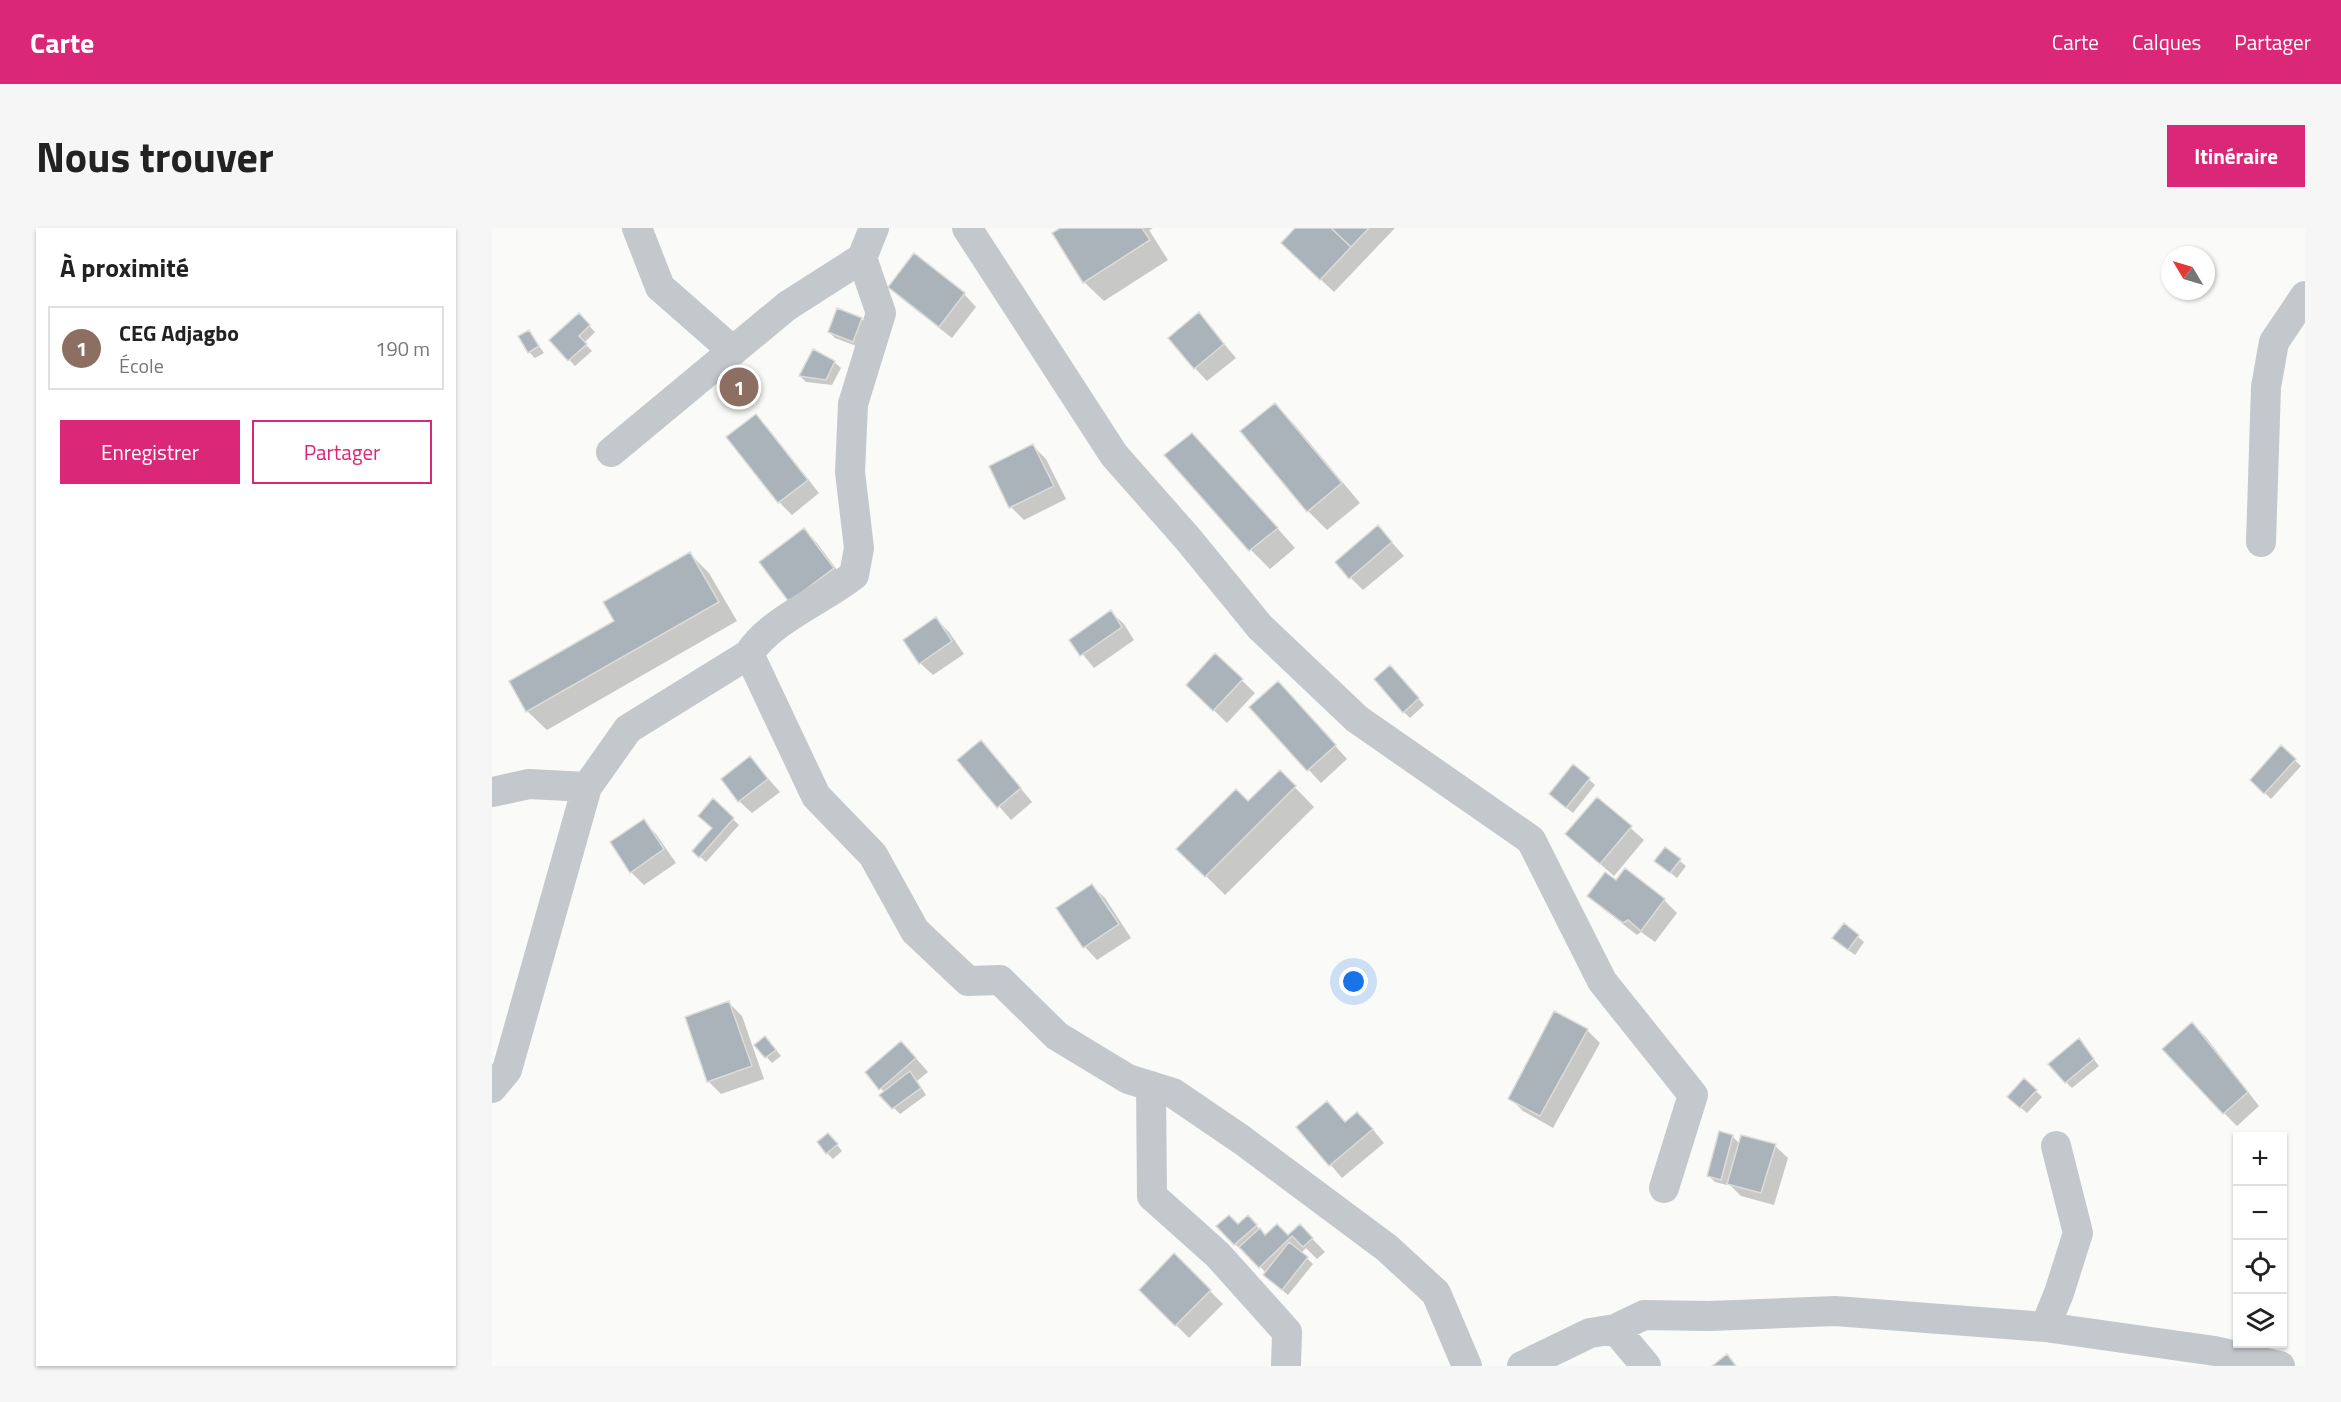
<!DOCTYPE html>
<html lang="fr">
<meta charset="utf-8">
<style>
body{margin:0;font-family:"Titillium Web",sans-serif;background:#f6f6f6;color:#222}
.controls{position:absolute;right:18px;bottom:18px;display:grid;overflow:hidden;border-radius:0px;box-shadow:0 2px 4px #0004}
.controls button{width:54px;height:54px;display:grid;place-items:center;padding:0;border:0;border-bottom:2px solid #e0e0e0;background:#fff;color:#222;font:30px sans-serif}
.compass{position:absolute;left:1669px;top:18px;width:54px;height:54px;border-radius:50%;background:#fff;box-shadow:0 2px 4px #0004;rotate:308deg}
.you{position:absolute;left:862px;top:754px;width:21px;height:21px;margin:-15px;border:4px solid #fff;border-radius:50%;background:#1a73e8;box-shadow:0 0 0 9px #1a73e833}
.badge{display:grid;place-items:center;width:39px;height:39px;border-radius:50%;background:#db2777;color:#fff;font-size:20px;font-weight:700}
.pin{position:absolute;translate:-50% -50%;border:3px solid #fff;box-shadow:0 2px 6px #0006}
.list{margin:0;padding:0;list-style:none}
h2{display:flex;justify-content:space-between;align-items:center;height:78px;margin:0;padding:0 24px;font-size:26px}
h2 small{font-size:20px;font-weight:400;color:#767676}
.list li{display:grid;grid-template-columns:39px 1fr auto;gap:18px;align-items:center;box-sizing:border-box;height:84px;margin:0 12px 12px;padding:0 12px;border:2px solid #e0e0e0;border-radius:0px}
.list b{display:block;font-size:22px;white-space:nowrap}
.list p{margin:0;font-size:20px;white-space:nowrap;color:#767676}
.list em{font-size:20px;font-style:normal;color:#767676}
.actions{display:flex;gap:12px;padding:18px 24px}
.actions a{flex:1;padding:14px 0;border:2px solid #db2777;border-radius:0px;text-align:center;font-size:21px;color:#db2777}
.actions .main{background:#db2777;color:#fff}
.icon{flex:none;width:33px;height:33px;fill:none;stroke:currentColor;stroke-width:2;stroke-linecap:round;stroke-linejoin:round}
.map{position:relative;flex:none;width:1813px;height:1138px;overflow:hidden;border-radius:0px}
header{display:flex;align-items:center;gap:36px;box-sizing:border-box;height:84px;padding:0 30px;background:#db2777;color:#fff}
header strong{font-size:28px}
nav{display:flex;gap:33px;margin-inline-start:auto;font-size:21px}
.intro{display:flex;align-items:center;justify-content:space-between;box-sizing:border-box;height:144px;padding:0 36px}
h1{margin:0;font-size:42px}
.button{padding:15px 27px;border-radius:0px;background:#db2777;color:#fff;font-size:21px;font-weight:700}
main{display:flex;gap:36px;padding:0 36px}
aside{flex:1;background:#fff;border-radius:0px;box-shadow:0 2px 4px #0004}
.map>svg:first-child{display:block}
.shadow{fill:#0003}
.building{fill:#aab3b9;stroke:#dcdcda;stroke-width:1.5}
.lines{fill:none;stroke-linecap:round;stroke-linejoin:round}
.street{stroke:#c3c8cc;stroke-width:30}
</style>
<header>
<strong>Carte</strong>
<nav><a>Carte</a><a>Calques</a><a>Partager</a></nav>
</header>
<div class="intro"><h1>Nous trouver</h1><a class="button">Itinéraire</a></div>
<main>
<aside>
<h2>À proximité<small></small></h2>
<ul class="list">
<li><span class="badge" style="background:#8d6e63">1</span><div><b>CEG Adjagbo</b><p>École</p></div><em>190 m</em></li>
</ul>
<div class="actions"><a class="main">Enregistrer</a><a>Partager</a></div>
</aside>
<div class="map">
<svg width="1813" height="1138" viewBox="0 0 1813 1138">
<rect width="100%" height="100%" fill="#fafaf8"/>
<path class="shadow" d="M 571,0 L 661,0 L 657,2 L 676,32 L 612,73 L 592,54 Z
M 805,0 L 903,0 L 842,64 L 804,28 Z
M 398,59 L 472,66 L 484,79 L 460,110 L 410,71 Z
M 707,86 L 744,130 L 715,153 L 703,140 Z
M 87,87 L 103,104 L 92,115 L 100,123 L 83,138 L 59,112 Z
M 369,91 L 376,97 L 367,119 L 343,110 L 337,104 Z
M 37,104 L 52,125 L 43,130 L 37,124 Z
M 322,123 L 342,134 L 349,140 L 340,157 L 314,154 L 308,148 Z
M 783,177 L 802,196 L 868,275 L 835,302 L 816,283 Z
M 264,188 L 276,200 L 327,265 L 300,287 L 287,274 Z
M 541,218 L 554,231 L 574,271 L 532,292 L 519,279 Z
M 719,226 L 803,320 L 778,341 L 759,322 Z
M 886,299 L 912,328 L 871,362 L 859,350 Z
M 312,302 L 325,315 L 354,354 L 311,386 Z
M 198,326 L 217,345 L 245,393 L 55,502 L 35,483 L 19,454 L 124,393 Z
M 619,384 L 632,396 L 642,412 L 602,440 L 579,412 Z
M 444,391 L 457,404 L 472,426 L 441,447 L 428,435 Z
M 723,427 L 763,465 L 735,495 L 696,457 Z
M 904,445 L 932,477 L 918,490 L 912,484 Z
M 799,468 L 855,531 L 829,555 L 759,479 Z
M 1789,519 L 1809,538 L 1779,571 L 1760,552 Z
M 501,527 L 540,574 L 519,592 L 467,532 Z
M 258,530 L 288,564 L 260,585 L 247,573 Z
M 1082,538 L 1103,557 L 1081,585 L 1065,572 Z
M 788,544 L 822,579 L 733,667 L 687,621 L 756,576 Z
M 1106,571 L 1152,612 L 1122,648 L 1088,618 Z
M 221,573 L 247,597 L 214,634 L 202,623 L 221,601 Z
M 151,593 L 164,606 L 184,635 L 152,657 L 139,644 Z
M 1173,621 L 1194,638 L 1185,650 L 1170,638 Z
M 1133,642 L 1172,672 L 1185,685 L 1163,714 L 1149,704 L 1145,707 L 1110,680 L 1097,668 L 1124,654 Z
M 600,658 L 613,670 L 639,710 L 605,732 L 593,719 L 566,680 Z
M 1352,697 L 1372,714 L 1363,727 L 1348,716 Z
M 237,775 L 250,788 L 272,851 L 229,866 L 216,853 Z
M 1700,796 L 1713,808 L 1767,878 L 1745,898 L 1732,885 Z
M 1095,802 L 1108,815 L 1061,900 L 1031,883 L 1018,870 Z
M 1587,812 L 1607,838 L 1580,860 L 1574,854 Z
M 279,816 L 289,828 L 280,835 L 264,817 Z
M 422,828 L 436,844 L 425,853 L 434,867 L 408,886 L 390,868 L 393,865 L 375,844 Z
M 1532,852 L 1550,869 L 1535,885 L 1523,875 Z
M 835,875 L 854,895 L 878,898 L 892,915 L 850,950 L 806,899 Z
M 1240,908 L 1248,916 L 1283,918 L 1296,930 L 1282,977 L 1249,968 L 1235,954 L 1235,957 L 1223,954 L 1217,948 Z
M 342,913 L 350,923 L 341,931 L 335,925 Z
M 762,995 L 774,1008 L 796,1009 L 808,998 L 833,1024 L 825,1031 L 814,1020 L 809,1025 L 821,1036 L 796,1067 L 779,1053 L 774,1045 L 751,1020 L 749,1022 L 743,1016 L 746,998 Z
M 682,1027 L 731,1076 L 697,1110 L 649,1062 Z"/>
<path class="building" d="M 568,0 L 650,0 L 658,12 L 591,55 L 560,5 Z
M 803,0 L 839,0 L 859,19 L 828,52 L 789,15 Z
M 839,0 L 877,0 L 859,19 Z
M 422,25 L 473,65 L 447,99 L 396,59 Z
M 345,80 L 370,90 L 361,114 L 336,104 Z
M 707,84 L 732,116 L 702,141 L 676,110 Z
M 87,85 L 98,97 L 87,108 L 95,116 L 76,133 L 57,112 Z
M 37,102 L 47,118 L 36,125 L 26,108 Z
M 321,121 L 343,133 L 334,152 L 307,148 Z
M 783,175 L 850,255 L 815,284 L 748,203 Z
M 264,186 L 316,252 L 286,275 L 234,209 Z
M 700,205 L 786,300 L 757,323 L 672,227 Z
M 541,216 L 562,258 L 517,280 L 497,238 Z
M 886,297 L 900,314 L 857,351 L 843,334 Z
M 312,300 L 342,340 L 297,374 L 267,334 Z
M 198,324 L 227,374 L 34,484 L 17,453 L 122,393 L 111,374 Z
M 619,382 L 630,399 L 588,428 L 577,412 Z
M 444,389 L 460,413 L 427,436 L 411,412 Z
M 723,425 L 751,451 L 721,483 L 694,457 Z
M 898,437 L 927,470 L 911,485 L 882,451 Z
M 786,453 L 844,517 L 815,543 L 757,479 Z
M 489,512 L 529,560 L 505,580 L 465,532 Z
M 1789,517 L 1804,531 L 1772,566 L 1758,552 Z
M 258,528 L 276,551 L 246,574 L 229,551 Z
M 1081,536 L 1098,550 L 1074,580 L 1057,566 Z
M 788,542 L 804,558 L 713,649 L 684,621 L 744,561 L 756,573 Z
M 1105,569 L 1140,598 L 1108,636 L 1073,606 Z
M 221,570 L 242,590 L 207,630 L 200,623 L 220,600 L 206,588 Z
M 152,591 L 172,621 L 138,645 L 118,614 Z
M 1173,619 L 1189,631 L 1178,645 L 1162,633 Z
M 1133,640 L 1173,671 L 1149,703 L 1136,692 L 1131,695 L 1095,668 L 1113,644 L 1124,652 Z
M 600,656 L 627,696 L 591,720 L 564,680 Z
M 1352,695 L 1367,707 L 1356,722 L 1340,710 Z
M 237,773 L 260,838 L 215,854 L 193,789 Z
M 1062,783 L 1096,801 L 1048,888 L 1016,871 Z
M 1700,794 L 1756,864 L 1731,886 L 1670,821 Z
M 273,808 L 284,822 L 273,830 L 262,817 Z
M 1587,810 L 1602,831 L 1573,855 L 1556,836 Z
M 409,813 L 424,830 L 387,862 L 373,844 Z
M 418,843 L 429,860 L 400,881 L 387,867 Z
M 1532,850 L 1545,862 L 1528,880 L 1515,869 Z
M 835,873 L 853,894 L 865,884 L 881,901 L 837,938 L 804,899 Z
M 1227,903 L 1241,907 L 1229,952 L 1215,948 Z
M 336,905 L 346,916 L 334,926 L 325,914 Z
M 1249,907 L 1284,916 L 1269,965 L 1235,956 Z
M 737,987 L 746,996 L 756,987 L 765,997 L 742,1017 L 724,998 Z
M 785,996 L 796,1007 L 808,996 L 821,1010 L 811,1019 L 800,1008 L 767,1040 L 747,1019 L 768,1000 L 773,1007 Z
M 797,1014 L 816,1029 L 790,1062 L 771,1047 Z
M 682,1025 L 719,1062 L 683,1098 L 647,1062 Z
M 1235,1126 L 1244,1138 L 1220,1138 Z"/>
<g class="lines">
<path class="street" d="M 145,0 L 168,59 L 241,123
M 475,0 L 622,227 L 696,311 L 768,399 L 865,491 L 1039,612 L 1110,753 L 1201,867 L 1172,960
M 119,224 L 295,78 L 370,30
M 1769,314 L 1774,159 L 1782,114 L 1813,68
M 257,426 L 324,568 L 381,627 L 423,703 L 476,753 L 508,752 L 565,808 L 636,851 L 681,865 L 750,912 L 895,1020 L 944,1065 L 975,1138
M 0,564 L 37,556 L 95,559
M 659,858 L 660,968 L 726,1027 L 795,1104 L 794,1138
M 0,860 L 15,842 L 95,559 L 136,501 L 257,426 C 277,393 332,371 362,347 L 367,320 L 358,244 L 361,176 L 389,85 L 370,30 L 382,0
M 1553,1099 L 1567,1065 L 1586,1005 L 1564,918
M 1123,1101 L 1154,1138
M 1030,1138 L 1098,1105 L 1123,1101 L 1152,1087 L 1217,1088 L 1343,1083 L 1553,1099 L 1723,1123 L 1788,1138"/>
</g>
</svg>
<div class="controls">
<button>+</button>
<button>−</button>
<button><svg class="icon" aria-label="locate" viewBox="0 0 24 24"><circle cx="12" cy="12" r="6"/><path d="M12 2v4M12 18v4M2 12h4M18 12h4"/></svg></button>
<button><svg class="icon" aria-label="layers" viewBox="0 0 24 24"><path d="M12 4l9 5-9 5-9-5zM3 14l9 5 9-5"/></svg></button>
</div>
<svg class="compass" viewBox="-18 -18 36 36"><path d="M0-13l5 13h-10z" fill="#e53935"/><path d="M0 13l5-13h-10z" fill="#767676"/></svg>
<div class="you"></div>
<div class="pin badge" style="left:247px;top:159px;background:#8d6e63">1</div>
</div>
</main>
